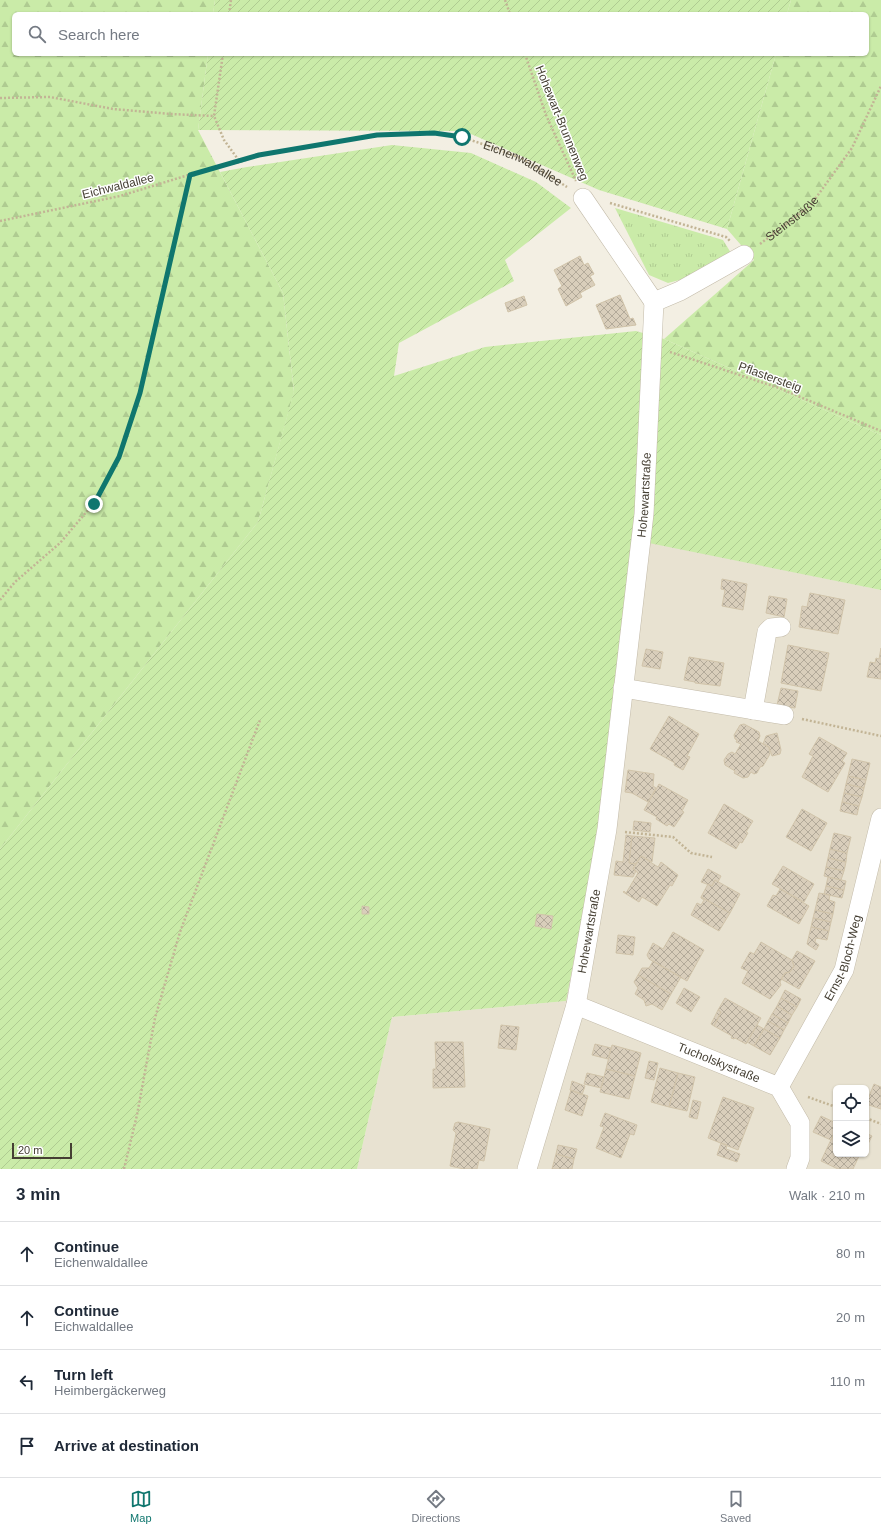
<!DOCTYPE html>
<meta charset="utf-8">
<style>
body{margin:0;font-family:Helvetica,sans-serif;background:#f6f6f7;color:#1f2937}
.controls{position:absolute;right:12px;bottom:12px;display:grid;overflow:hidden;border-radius:6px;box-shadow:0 1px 3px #0004}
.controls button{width:36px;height:36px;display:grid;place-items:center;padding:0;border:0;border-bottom:1px solid #e0e1e3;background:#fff;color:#1f2937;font:20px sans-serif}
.scale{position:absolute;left:12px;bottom:10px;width:60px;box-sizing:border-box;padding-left:4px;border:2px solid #453f33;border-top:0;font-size:11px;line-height:14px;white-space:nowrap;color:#453f33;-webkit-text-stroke:3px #fff;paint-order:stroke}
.stop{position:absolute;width:12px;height:12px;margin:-9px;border:3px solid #0f766e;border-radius:50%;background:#fff}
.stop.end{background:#0f766e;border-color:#fff;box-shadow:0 1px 4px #0008}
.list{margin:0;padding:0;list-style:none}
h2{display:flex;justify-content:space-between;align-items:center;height:52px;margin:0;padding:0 16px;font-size:17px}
h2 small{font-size:13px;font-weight:400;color:#747a83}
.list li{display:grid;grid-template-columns:26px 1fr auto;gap:12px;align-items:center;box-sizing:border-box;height:64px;padding:0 16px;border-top:1px solid #e0e1e3}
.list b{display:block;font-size:15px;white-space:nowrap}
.list p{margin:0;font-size:13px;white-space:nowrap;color:#747a83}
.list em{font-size:13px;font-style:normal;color:#747a83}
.icon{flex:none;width:22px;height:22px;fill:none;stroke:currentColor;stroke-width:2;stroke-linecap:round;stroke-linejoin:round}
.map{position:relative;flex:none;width:881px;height:1169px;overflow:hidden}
.search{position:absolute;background:#fff;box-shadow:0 1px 3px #0004;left:12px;right:12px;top:12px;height:44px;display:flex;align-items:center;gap:10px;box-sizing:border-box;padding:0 14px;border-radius:6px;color:#747a83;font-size:15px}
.sheet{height:308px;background:#fff}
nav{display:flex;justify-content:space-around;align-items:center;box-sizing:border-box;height:56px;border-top:1px solid #e0e1e3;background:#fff;font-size:11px;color:#747a83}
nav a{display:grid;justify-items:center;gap:2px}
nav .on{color:#0f766e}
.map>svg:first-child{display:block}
.residential{fill:#e8e2d1;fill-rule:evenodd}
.grass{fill:url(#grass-tufts)}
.forest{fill:url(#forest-firs)}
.garden{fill:url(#garden-furrows)}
.building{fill:url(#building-cross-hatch);stroke:#d1c4aa}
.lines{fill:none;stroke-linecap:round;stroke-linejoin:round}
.minor-casing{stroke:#c2baa8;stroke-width:20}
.path{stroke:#c2b495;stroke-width:2.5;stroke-dasharray:2 2;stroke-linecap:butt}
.minor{stroke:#fff;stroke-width:19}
.route{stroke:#0f766e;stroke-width:5}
.labels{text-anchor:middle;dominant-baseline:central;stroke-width:3;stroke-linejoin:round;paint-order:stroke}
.street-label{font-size:12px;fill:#453f33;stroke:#fff}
</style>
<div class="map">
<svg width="881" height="1169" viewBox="0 0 881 1169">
<defs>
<pattern id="grass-tufts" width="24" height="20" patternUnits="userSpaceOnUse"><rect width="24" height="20" fill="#caeba8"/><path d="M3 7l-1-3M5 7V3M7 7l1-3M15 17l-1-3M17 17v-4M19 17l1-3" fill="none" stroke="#afcb91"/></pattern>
<pattern id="forest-firs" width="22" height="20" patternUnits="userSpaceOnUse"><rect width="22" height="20" fill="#caeba8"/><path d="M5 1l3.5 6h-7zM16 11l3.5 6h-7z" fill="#afcb91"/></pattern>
<pattern id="garden-furrows" width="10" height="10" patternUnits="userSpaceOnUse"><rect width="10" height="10" fill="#caeba8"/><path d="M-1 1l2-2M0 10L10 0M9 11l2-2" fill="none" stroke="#afcb91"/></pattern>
<pattern id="building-cross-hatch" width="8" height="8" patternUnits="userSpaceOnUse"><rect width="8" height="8" fill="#d9cebb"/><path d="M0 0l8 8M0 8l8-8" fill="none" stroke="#b2a999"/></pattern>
</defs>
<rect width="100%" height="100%" fill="#f3efe3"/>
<path class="residential" d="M 634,539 L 881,590 L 881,1169 L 357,1169 L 392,1017 L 566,1001 ZM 836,1088 L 866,1088 L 866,1154 L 836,1154 Z"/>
<path class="grass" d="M 615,208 L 723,240 L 731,253 L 687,278 L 668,283 L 649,275 Z"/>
<path class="forest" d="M 0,0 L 215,0 L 213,14 L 14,14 L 14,54 L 208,54 L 198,130 L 283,293 L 294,392 L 258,522 L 0,849 Z
M 791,0 L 881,0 L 881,435 L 664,339 L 754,260 L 727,229 L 776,54 L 867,54 L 867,14 L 787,14 Z"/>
<path class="garden" d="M 215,0 L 791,0 L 787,14 L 213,14 Z
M 208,54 L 776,54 L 727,229 L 599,190 L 464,131 L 198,130 Z
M 392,145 L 471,153 L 536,182 L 571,208 L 505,260 L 514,281 L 399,343 L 394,376 L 485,347 L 636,331 L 664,339 L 881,435 L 881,590 L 634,540 L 610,771 L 566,1001 L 392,1017 L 357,1169 L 0,1169 L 0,849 L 258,522 L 294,391 L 283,293 L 220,172 L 247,167 Z"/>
<path class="building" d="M 580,256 L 584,265 L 588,263 L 594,274 L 590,276 L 595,285 L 580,293 L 582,297 L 566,306 L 558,289 L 562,286 L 554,270 Z
M 620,295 L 630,319 L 633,318 L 636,325 L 606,329 L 596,305 Z
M 524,296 L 527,305 L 508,312 L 505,303 Z
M 722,579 L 747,584 L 743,610 L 722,606 L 725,590 L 721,589 Z
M 810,593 L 845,600 L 838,634 L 799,627 L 802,606 L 807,607 Z
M 769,596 L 787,599 L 784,617 L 766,613 Z
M 788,645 L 829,653 L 821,691 L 781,683 Z
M 881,648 L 881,679 L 867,677 L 870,662 L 875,663 L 876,658 L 879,659 Z
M 646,649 L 663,652 L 660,669 L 642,666 Z
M 689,657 L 724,663 L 720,686 L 695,683 L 695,682 L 684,680 Z
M 781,688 L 798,691 L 795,708 L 777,705 Z
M 669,716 L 699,734 L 687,756 L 690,757 L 683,770 L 674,765 L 675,763 L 650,749 Z
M 744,724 L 759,732 L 760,736 L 758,741 L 769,747 L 770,754 L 763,766 L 760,767 L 757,773 L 754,774 L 751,772 L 748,777 L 743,778 L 734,773 L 735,771 L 725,765 L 724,760 L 728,754 L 732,752 L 735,754 L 741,744 L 736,742 L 737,740 L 735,739 L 734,735 L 740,725 Z
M 777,733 L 781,750 L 780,754 L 772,756 L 769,747 L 763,744 L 766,736 Z
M 819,737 L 847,753 L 842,761 L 845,763 L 828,792 L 802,777 L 813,756 L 809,754 Z
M 852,759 L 870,763 L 866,780 L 848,776 Z
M 628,770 L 654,774 L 653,786 L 656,788 L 648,802 L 632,793 L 625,792 Z
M 848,776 L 866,780 L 864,788 L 846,784 Z
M 659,784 L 688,800 L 682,811 L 684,812 L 674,827 L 669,824 L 667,826 L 656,819 L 657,817 L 644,810 Z
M 846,784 L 864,788 L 862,797 L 844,793 Z
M 844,793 L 862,797 L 859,806 L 842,802 Z
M 842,802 L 859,806 L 857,815 L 840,811 Z
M 724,804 L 753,821 L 746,832 L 748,833 L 742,843 L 740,842 L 736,849 L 708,833 Z
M 802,809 L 827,823 L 811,851 L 786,837 Z
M 634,821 L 651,823 L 650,832 L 633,830 Z
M 834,833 L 851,837 L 847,853 L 830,849 Z
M 626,835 L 632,836 L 629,863 L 636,864 L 633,869 L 636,871 L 633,877 L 614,875 L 616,861 L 623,862 Z
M 632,836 L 655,838 L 652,862 L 641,856 L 636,864 L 629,863 Z
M 830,849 L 847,853 L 846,862 L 828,858 Z
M 641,856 L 658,867 L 661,862 L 678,875 L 672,886 L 670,885 L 657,906 L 642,897 L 639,902 L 623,892 L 624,891 L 626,893 L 638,873 L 633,869 Z
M 828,858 L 846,862 L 844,871 L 826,867 Z
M 783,866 L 814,884 L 804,902 L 772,884 Z
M 826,867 L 844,871 L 841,880 L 824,876 Z
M 708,869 L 721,876 L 718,882 L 715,880 L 712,886 L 701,882 Z
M 828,877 L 846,881 L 844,890 L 826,886 Z
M 715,880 L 740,894 L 730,913 L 701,897 L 708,884 L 712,886 Z
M 826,886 L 844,890 L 842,898 L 824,894 Z
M 780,889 L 809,906 L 799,924 L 767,906 L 773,895 L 776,896 Z
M 819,893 L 830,895 L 829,900 L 835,902 L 833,914 L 815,910 Z
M 701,897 L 730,913 L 719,931 L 691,915 L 697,903 L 701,905 L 704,900 L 701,898 Z
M 362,906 L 369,907 L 369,914 L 362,914 Z
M 815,910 L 833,914 L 831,922 L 813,918 Z
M 537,914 L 553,916 L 551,929 L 535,926 Z
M 813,918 L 831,922 L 829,931 L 811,927 Z
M 811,927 L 829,931 L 827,940 L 816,938 L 815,942 L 819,945 L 816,950 L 807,944 Z
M 673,932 L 704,950 L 687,981 L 649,959 L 647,955 L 653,943 L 663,949 Z
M 618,935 L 635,937 L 633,955 L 616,953 Z
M 761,942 L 792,960 L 794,966 L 790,972 L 785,973 L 780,982 L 781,985 L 770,999 L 742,983 L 748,971 L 741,968 L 750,952 L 754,954 Z
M 797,951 L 815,961 L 799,989 L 781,979 L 785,973 L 790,972 L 794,966 L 792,960 Z
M 653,961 L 681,977 L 671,994 L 638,975 L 642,968 L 649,968 Z
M 638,975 L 671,994 L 662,1010 L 652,1004 L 646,1006 L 644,1000 L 635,994 L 638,988 L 634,982 Z
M 684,988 L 700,997 L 691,1012 L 676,1003 Z
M 785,990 L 801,999 L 797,1007 L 781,998 Z
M 725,998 L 761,1018 L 746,1044 L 735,1038 L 734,1039 L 731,1038 L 732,1036 L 714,1026 L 721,1012 L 718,1010 Z
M 781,998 L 797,1007 L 792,1015 L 777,1006 Z
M 777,1006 L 792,1015 L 788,1023 L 772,1014 Z
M 718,1010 L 721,1012 L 714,1026 L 711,1024 Z
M 772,1014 L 788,1023 L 784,1030 L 768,1021 Z
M 768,1021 L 784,1030 L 780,1038 L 764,1029 Z
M 501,1025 L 519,1027 L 516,1050 L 498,1048 Z
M 757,1025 L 764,1029 L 754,1046 L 747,1042 Z
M 764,1029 L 780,1038 L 770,1055 L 754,1046 Z
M 435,1042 L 463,1042 L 465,1087 L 433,1088 L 433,1069 L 436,1069 Z
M 595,1044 L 611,1048 L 608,1059 L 592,1055 Z
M 612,1045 L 641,1053 L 635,1076 L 606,1069 Z
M 649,1061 L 658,1063 L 654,1080 L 645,1078 Z
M 660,1068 L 678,1073 L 669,1107 L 651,1102 Z
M 606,1069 L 635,1076 L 629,1099 L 600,1092 Z
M 587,1073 L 604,1077 L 601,1088 L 584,1084 Z
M 678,1073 L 695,1077 L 687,1111 L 669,1107 Z
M 572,1081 L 585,1086 L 582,1095 L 570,1090 Z
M 874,1084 L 881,1087 L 881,1109 L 866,1104 Z
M 571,1090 L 588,1096 L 582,1116 L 565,1110 Z
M 723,1097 L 754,1108 L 738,1150 L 708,1138 Z
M 693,1100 L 701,1102 L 697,1119 L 689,1117 Z
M 605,1113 L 637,1125 L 634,1135 L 630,1134 L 621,1158 L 596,1148 L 604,1127 L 600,1126 Z
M 821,1116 L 836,1123 L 836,1129 L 831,1140 L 813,1132 Z
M 458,1122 L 490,1129 L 484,1161 L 479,1160 L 477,1169 L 464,1169 L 450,1166 L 456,1133 L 453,1130 L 455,1123 Z
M 836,1129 L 836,1154 L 860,1154 L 853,1169 L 838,1169 L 821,1161 Z
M 866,1133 L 872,1136 L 866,1148 Z
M 721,1143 L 727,1145 L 726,1149 L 740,1154 L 737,1162 L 717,1155 Z
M 558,1145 L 577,1149 L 574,1159 L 556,1154 Z
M 556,1154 L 574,1159 L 572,1169 L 552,1169 Z"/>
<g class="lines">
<g class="minor-casing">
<g id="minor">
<path d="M 583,198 L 654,302"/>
<path d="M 654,302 L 680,291 L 744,255"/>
<path d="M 623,688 L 784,715"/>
<path d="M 753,710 L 767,632 L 771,628 L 781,627"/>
<path id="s3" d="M 576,1005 L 779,1087 L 800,1123 L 800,1158 L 796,1169"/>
<path id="s4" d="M 779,1087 L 844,970 L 881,818"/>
<path id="s5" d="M 527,1169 L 576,1005 L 607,829 L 644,514 L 654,302"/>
</g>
</g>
<g class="path">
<path d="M 505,0 L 510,14"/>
<path d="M 229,14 L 231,0"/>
<path d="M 223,54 L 214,116 L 224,140 L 240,162"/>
<path d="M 525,54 L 546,115 L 576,181"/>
<path d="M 0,98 L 50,97 L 113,109 L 171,114 L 214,116"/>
<path d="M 610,203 L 726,237 L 730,241"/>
<path id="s1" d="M 0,221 L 120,196 L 208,169 L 240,162 L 259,155 L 377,135 L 434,133 L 462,137 L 494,148 L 523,159 L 567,187"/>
<path id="s2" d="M 760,244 L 810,206 L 852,148 L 881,86"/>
<path d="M 670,352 L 779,388 L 881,431"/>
<path d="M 0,600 L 15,582 L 60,543 L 94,503 L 119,457 L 140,393 L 190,175"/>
<path d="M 802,719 L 881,736"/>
<path d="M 625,832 L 673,837 L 691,853 L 712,857"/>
<path d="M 808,1097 L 836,1107"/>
<path d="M 866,1118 L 881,1124"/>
<path d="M 124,1169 L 137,1115 L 155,1018 L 180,932 L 260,720"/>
</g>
<use href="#minor" class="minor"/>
</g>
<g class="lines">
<path class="route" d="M 94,504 L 119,457 L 140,393 L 190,175 L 259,155 L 377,135 L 434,133 L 462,137"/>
</g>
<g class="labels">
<g class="street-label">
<text transform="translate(562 123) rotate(68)">Hohewart-Brunnenweg</text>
<text stroke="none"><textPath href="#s1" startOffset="539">Eichenwaldallee</textPath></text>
<text transform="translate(118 186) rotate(-14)">Eichwaldallee</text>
<text stroke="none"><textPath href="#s2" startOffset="41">Steinsträßle</textPath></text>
<text transform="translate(770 377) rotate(20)">Pflastersteig</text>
<text stroke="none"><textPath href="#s5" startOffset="686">Hohewartstraße</textPath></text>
<text stroke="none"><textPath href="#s5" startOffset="246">Hohewartstraße</textPath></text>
<text stroke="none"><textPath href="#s4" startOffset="145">Ernst-Bloch-Weg</textPath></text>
<text stroke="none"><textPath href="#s3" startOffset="154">Tucholskystraße</textPath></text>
</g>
</g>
</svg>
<div class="controls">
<button><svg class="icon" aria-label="locate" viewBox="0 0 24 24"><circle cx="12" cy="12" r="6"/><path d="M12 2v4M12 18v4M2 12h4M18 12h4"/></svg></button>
<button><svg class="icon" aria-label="layers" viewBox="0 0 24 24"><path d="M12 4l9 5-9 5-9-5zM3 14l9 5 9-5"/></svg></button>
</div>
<div class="scale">20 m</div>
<div class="stop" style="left:462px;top:137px"></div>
<div class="stop end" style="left:94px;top:504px"></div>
<div class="search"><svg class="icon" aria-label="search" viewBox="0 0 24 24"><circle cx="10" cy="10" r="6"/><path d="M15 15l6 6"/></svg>Search here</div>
</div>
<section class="sheet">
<h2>3 min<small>Walk · 210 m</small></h2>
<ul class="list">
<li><svg class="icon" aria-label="ahead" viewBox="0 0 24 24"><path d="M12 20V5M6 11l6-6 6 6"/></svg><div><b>Continue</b><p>Eichenwaldallee</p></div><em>80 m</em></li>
<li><svg class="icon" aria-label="ahead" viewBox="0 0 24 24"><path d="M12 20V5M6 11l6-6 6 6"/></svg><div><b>Continue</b><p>Eichwaldallee</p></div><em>20 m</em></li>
<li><svg class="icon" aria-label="left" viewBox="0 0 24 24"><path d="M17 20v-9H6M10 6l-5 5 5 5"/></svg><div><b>Turn left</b><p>Heimbergäckerweg</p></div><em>110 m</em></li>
<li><svg class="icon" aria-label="arrive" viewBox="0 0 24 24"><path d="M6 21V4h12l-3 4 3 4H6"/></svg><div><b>Arrive at destination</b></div></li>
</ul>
</section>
<nav>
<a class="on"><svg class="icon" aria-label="map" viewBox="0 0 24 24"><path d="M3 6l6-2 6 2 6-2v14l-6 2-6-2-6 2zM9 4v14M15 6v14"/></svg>Map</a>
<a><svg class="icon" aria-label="directions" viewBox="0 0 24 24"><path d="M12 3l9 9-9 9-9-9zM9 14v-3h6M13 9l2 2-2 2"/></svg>Directions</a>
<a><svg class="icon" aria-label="saved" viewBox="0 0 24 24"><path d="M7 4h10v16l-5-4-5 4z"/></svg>Saved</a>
</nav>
